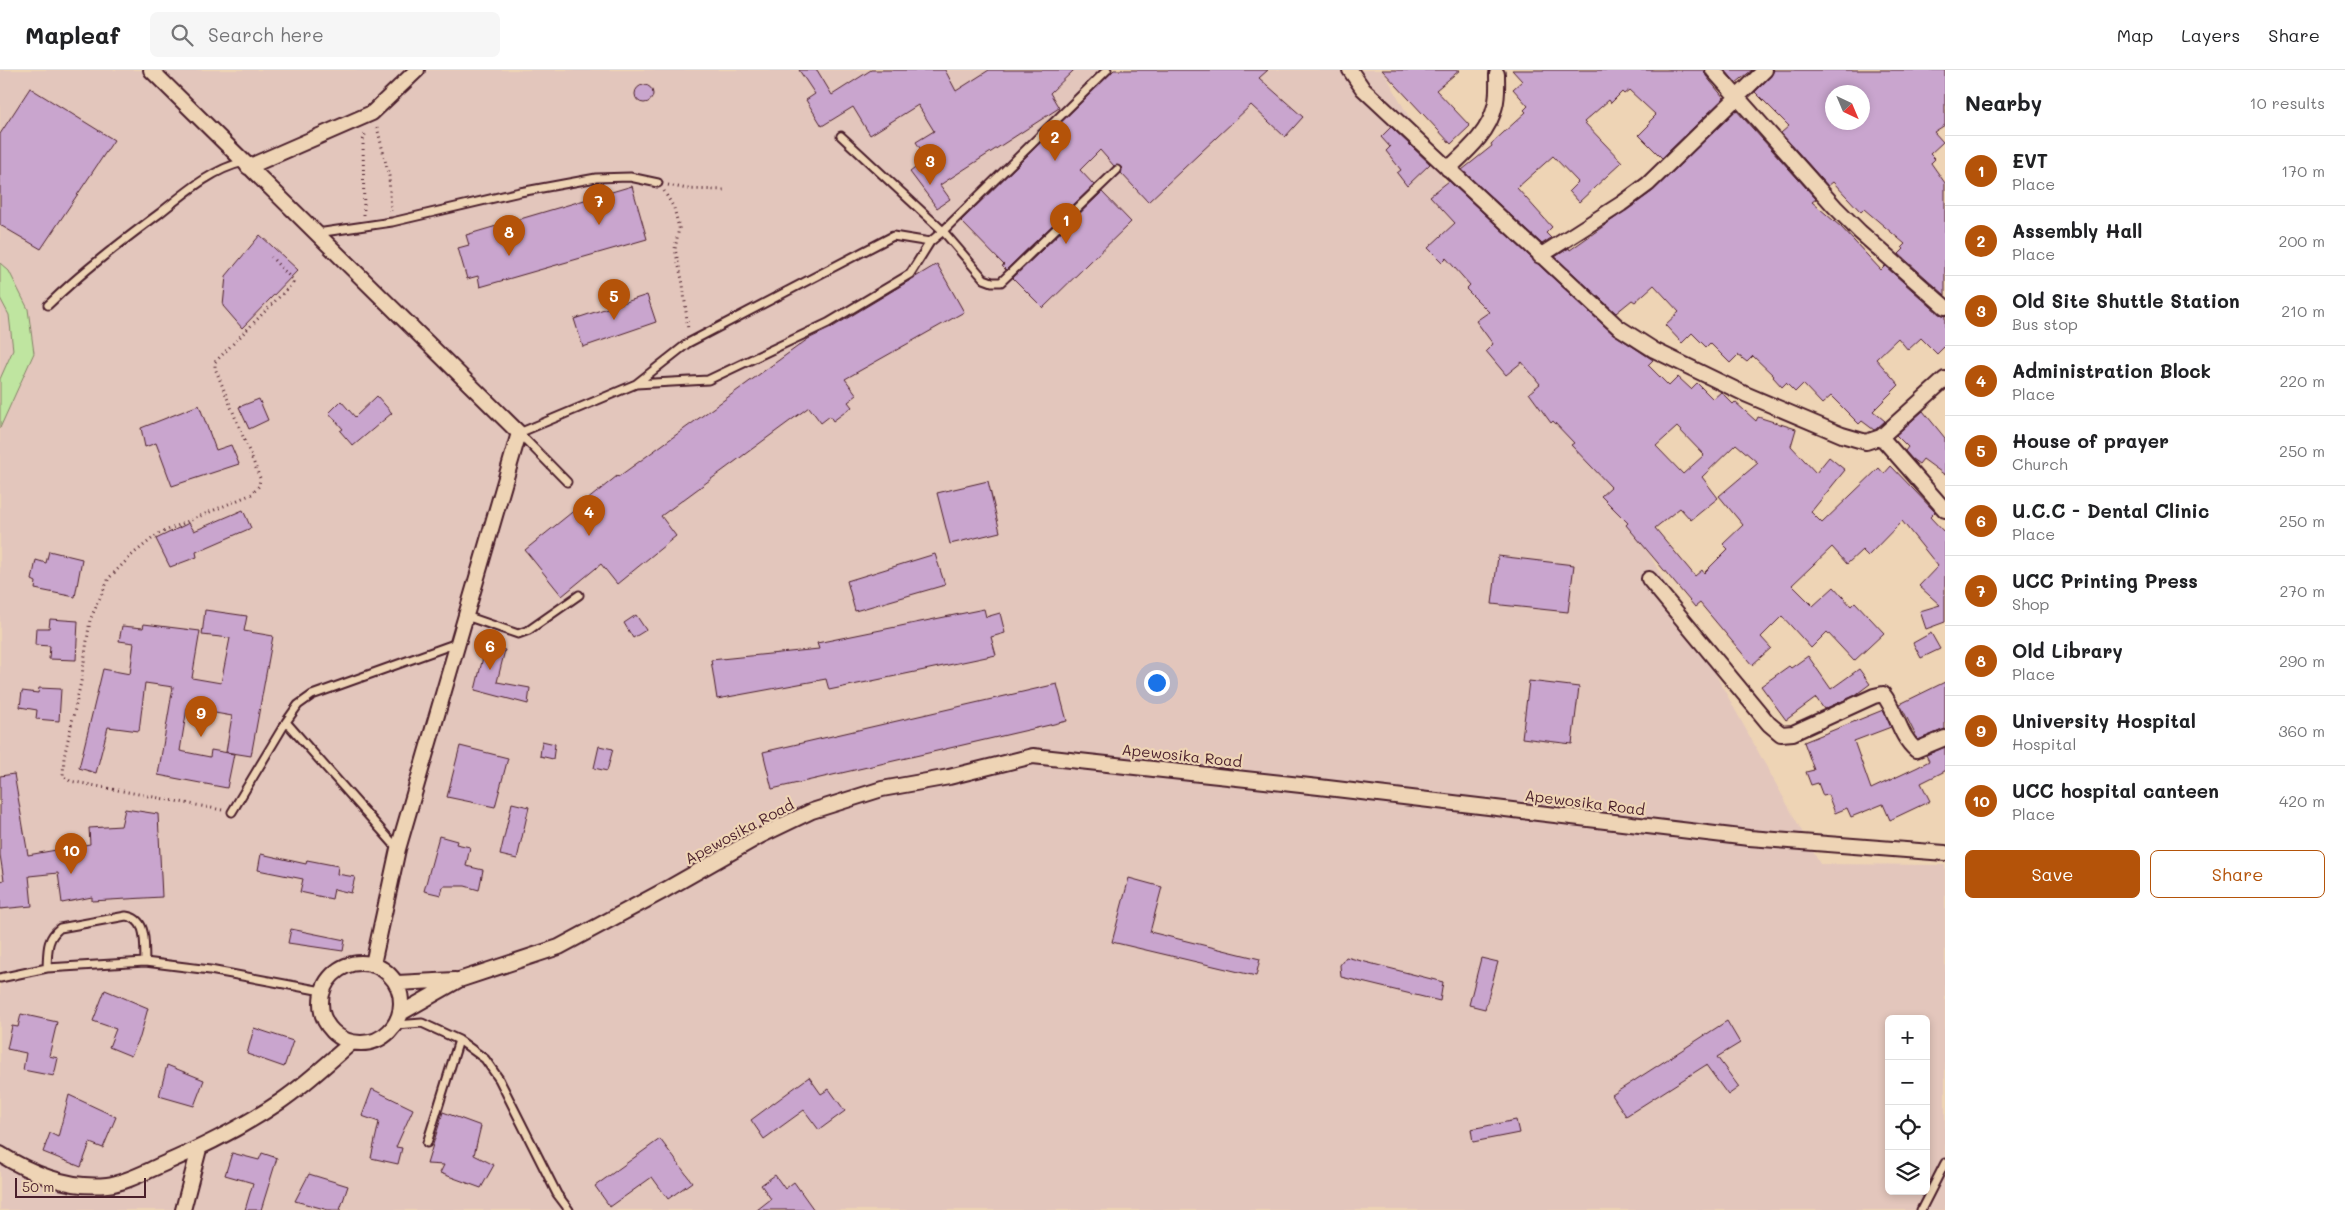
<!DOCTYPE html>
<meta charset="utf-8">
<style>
body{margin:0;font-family:Mali,sans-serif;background:#f6f6f6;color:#202124}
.controls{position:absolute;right:15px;bottom:15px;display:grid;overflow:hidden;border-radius:8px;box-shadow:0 2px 8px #0003}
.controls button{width:45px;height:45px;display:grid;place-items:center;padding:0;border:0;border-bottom:1px solid #e0e0e0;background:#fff;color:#202124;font:25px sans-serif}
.compass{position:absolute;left:1825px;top:15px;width:45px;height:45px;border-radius:50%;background:#fff;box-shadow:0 2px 8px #0003;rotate:136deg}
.scale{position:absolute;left:15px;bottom:12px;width:131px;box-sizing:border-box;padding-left:5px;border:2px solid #4a1f2b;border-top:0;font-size:14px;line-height:18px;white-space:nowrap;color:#4a1f2b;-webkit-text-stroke:4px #eed4b5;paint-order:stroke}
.you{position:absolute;left:1156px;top:612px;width:18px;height:18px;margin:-12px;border:4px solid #fff;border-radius:50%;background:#1a73e8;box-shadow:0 0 0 8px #1a73e833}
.badge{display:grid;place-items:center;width:32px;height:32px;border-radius:50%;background:#b45309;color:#fff;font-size:16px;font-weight:700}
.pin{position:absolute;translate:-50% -41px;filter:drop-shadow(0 1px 2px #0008)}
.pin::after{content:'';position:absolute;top:26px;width:18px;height:15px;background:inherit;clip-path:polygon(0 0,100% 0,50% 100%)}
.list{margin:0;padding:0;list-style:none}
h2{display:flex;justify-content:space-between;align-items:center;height:65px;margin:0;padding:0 20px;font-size:21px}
h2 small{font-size:16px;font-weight:400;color:#757577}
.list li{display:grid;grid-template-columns:32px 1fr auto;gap:15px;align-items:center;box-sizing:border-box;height:70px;padding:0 20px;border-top:1px solid #e0e0e0}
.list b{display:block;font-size:19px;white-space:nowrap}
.list p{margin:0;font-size:16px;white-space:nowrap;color:#757577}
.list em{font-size:16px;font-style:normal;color:#757577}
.actions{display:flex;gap:10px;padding:15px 20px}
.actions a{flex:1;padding:11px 0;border:1px solid #b45309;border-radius:8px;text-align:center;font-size:18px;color:#b45309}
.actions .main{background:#b45309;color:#fff}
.icon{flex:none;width:28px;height:28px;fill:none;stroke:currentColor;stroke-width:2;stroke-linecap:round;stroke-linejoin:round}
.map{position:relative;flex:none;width:1945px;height:1140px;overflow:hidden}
header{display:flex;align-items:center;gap:30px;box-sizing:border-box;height:70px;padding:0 25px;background:#fff;border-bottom:1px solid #e0e0e0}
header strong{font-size:24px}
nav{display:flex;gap:28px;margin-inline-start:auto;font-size:18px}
.search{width:350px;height:45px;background:#f6f6f6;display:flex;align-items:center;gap:12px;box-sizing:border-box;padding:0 18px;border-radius:8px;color:#757577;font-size:19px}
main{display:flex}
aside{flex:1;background:#fff}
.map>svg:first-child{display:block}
.built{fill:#e3c6bc;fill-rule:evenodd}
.green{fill:#bfe5a0;stroke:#848266}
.building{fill:#c9a5ce;stroke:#4a1f2b;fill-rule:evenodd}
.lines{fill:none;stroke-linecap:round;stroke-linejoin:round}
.lane-casing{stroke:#4a1f2b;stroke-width:11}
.street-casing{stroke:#4a1f2b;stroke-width:18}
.path{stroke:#4a1f2b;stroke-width:3;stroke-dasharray:1 4;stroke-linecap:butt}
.lane{stroke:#eed4b5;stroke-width:7}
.street{stroke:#eed4b5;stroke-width:14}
.labels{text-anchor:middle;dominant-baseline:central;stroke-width:4.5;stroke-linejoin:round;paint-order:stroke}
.street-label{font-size:15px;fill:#4a1f2b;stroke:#eed4b5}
</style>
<header>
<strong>Mapleaf</strong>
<div class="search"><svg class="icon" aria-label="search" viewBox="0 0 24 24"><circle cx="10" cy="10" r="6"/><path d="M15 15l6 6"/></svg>Search here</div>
<nav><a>Map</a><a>Layers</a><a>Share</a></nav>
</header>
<main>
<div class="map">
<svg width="1945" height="1140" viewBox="0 0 1945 1140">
<rect width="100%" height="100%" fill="#eed4b5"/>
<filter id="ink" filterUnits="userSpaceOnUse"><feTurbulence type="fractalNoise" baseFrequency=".02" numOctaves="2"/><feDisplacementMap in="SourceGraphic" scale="10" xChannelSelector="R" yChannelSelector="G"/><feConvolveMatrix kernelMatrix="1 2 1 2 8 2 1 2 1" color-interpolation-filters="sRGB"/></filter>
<g filter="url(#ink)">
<path class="built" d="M 0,0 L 1383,0 L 1820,794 L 1945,795 L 1945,1140 L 0,1140 ZM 1889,949 L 1926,949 L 1926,1121 L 1889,1121 Z"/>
<path class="green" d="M 0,193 L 9,201 L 28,239 L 34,283 L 0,358 L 0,309 L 13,280 L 9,245 L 0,228 Z"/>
<path class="building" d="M 799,0 L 817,0 L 832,25 L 871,0 L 945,0 L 956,21 L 989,0 L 1074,0 L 1050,23 L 1059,38 L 940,115 L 950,129 L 937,138 L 910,102 L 927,89 L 916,72 L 934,61 L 918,35 L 870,65 L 853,37 L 822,56 L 806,30 L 815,24 Z
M 1114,0 L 1268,0 L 1259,8 L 1303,47 L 1285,67 L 1251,35 L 1148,132 L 1121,103 L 1121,97 L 1114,96 L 1100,80 L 1080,100 L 1094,115 L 1006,200 L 1002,196 L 1004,195 L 961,151 Z
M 1382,0 L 1460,0 L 1436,20 L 1470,56 L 1451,74 Z
M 1512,0 L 1704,0 L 1706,6 L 1724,28 L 1662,88 L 1639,65 L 1650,54 L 1649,52 L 1656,45 L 1629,20 L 1624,24 L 1622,22 L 1611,33 L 1609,30 L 1584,52 L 1622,92 L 1579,132 L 1569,121 L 1578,112 L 1553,86 L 1517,118 L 1552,157 L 1546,163 L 1551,168 L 1542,174 L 1462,100 L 1492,76 L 1491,74 L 1526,42 L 1524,40 L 1528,36 L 1513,19 L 1522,11 Z
M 1725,0 L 1752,0 L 1736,13 Z
M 1774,0 L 1945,0 L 1945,55 L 1934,62 L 1943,72 L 1930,84 L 1935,89 L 1931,93 L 1945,113 L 1945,225 L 1899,184 L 1904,179 L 1902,177 L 1905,174 L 1864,139 L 1861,142 L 1833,112 L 1828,116 L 1781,63 L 1789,56 L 1755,22 L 1771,6 ZM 1832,22 L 1862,22 L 1862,52 L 1832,52 Z
M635 24a9 9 0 1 1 18 0a9 9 0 1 1-18 0Z
M 30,18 L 114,70 L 41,179 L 0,155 L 0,64 Z
M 1736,40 L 1816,129 L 1812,132 L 1841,157 L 1881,200 L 1885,196 L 1939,244 L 1945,246 L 1945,276 L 1937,284 L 1921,268 L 1908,280 L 1898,268 L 1876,289 L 1899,315 L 1873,341 L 1885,351 L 1876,359 L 1874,360 L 1862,351 L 1859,354 L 1831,326 L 1822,334 L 1803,314 L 1795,322 L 1786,313 L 1782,317 L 1773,307 L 1774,306 L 1753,286 L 1747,292 L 1738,285 L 1730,293 L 1710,273 L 1706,277 L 1692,263 L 1682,273 L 1665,255 L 1679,242 L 1654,215 L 1635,232 L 1632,230 L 1616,243 L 1555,187 L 1569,178 L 1570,180 L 1653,121 Z
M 1391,57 L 1430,94 L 1407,116 L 1397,103 L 1401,100 L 1386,81 L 1390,77 L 1381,67 Z
M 1449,111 L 1612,263 L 1650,288 L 1653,290 L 1648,295 L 1669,316 L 1678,307 L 1691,319 L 1697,313 L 1713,329 L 1721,322 L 1733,334 L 1735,332 L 1756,351 L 1758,347 L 1796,359 L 1791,376 L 1816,403 L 1829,387 L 1845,400 L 1811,442 L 1822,453 L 1879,398 L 1884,404 L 1891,396 L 1935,442 L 1930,447 L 1945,463 L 1945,552 L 1926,559 L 1920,541 L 1940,535 L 1919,516 L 1938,496 L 1902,451 L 1868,486 L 1862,480 L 1847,494 L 1832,477 L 1792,515 L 1813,536 L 1834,517 L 1851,536 L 1855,532 L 1884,563 L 1854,591 L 1827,562 L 1811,578 L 1782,546 L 1761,567 L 1771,578 L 1752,595 L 1700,533 L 1695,537 L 1626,455 L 1628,453 L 1601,426 L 1611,417 L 1571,375 L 1574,373 L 1553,351 L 1551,353 L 1529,323 L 1540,314 L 1522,292 L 1506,305 L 1486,281 L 1493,274 L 1476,251 L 1489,242 L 1466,219 L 1470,215 L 1446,188 L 1442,192 L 1428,178 L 1455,153 L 1430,126 ZM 1677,357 L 1704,385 L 1683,404 L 1656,376 ZM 1736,374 L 1758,393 L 1719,426 L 1743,455 L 1723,474 L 1728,479 L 1704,503 L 1702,500 L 1695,506 L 1655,458 L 1680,438 L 1691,450 L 1718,428 L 1702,407 Z
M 632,116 L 647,169 L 480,217 L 478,206 L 467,209 L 458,178 L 469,175 L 466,165 Z
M 1102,122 L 1131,152 L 1043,238 L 1013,208 Z
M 260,165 L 298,200 L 242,258 L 223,236 L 226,206 Z
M 937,194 L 964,242 L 845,309 L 857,325 L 848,332 L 852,337 L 833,351 L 830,346 L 821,353 L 809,337 L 661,446 L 676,466 L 617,514 L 601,494 L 562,526 L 525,480 L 617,406 L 618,407 L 808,269 L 831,258 Z
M 647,225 L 656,252 L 583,277 L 574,249 Z
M 377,326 L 392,343 L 353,376 L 340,361 L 343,359 L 329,343 L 341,331 L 355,347 Z
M 259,329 L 268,350 L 249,359 L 239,337 Z
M 199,335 L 216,380 L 231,375 L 239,394 L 172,416 L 156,373 L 145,377 L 141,358 Z
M 1923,341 L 1945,368 L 1945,405 L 1923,389 L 1919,394 L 1912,389 L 1905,381 L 1908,377 L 1896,365 Z
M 988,411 L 1000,462 L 950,474 L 937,423 Z
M 243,440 L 251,458 L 196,482 L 197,487 L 170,497 L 156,469 L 189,453 L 194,461 Z
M 49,481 L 82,489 L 75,527 L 35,519 L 36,512 L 32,510 L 36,490 L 46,493 Z
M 935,484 L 945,515 L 855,541 L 847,511 Z
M 1498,486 L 1574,495 L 1568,542 L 1492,534 Z
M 984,539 L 986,547 L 1000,543 L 1005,563 L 991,567 L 996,585 L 829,620 L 826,609 L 717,629 L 711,590 L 819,579 L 817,573 Z
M 205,540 L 247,546 L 244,561 L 273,566 L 251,686 L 226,682 L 232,646 L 187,638 L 180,681 L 210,687 L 211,680 L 234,684 L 227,718 L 158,705 L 173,617 L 145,613 L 139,661 L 108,657 L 96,703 L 79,698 L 103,599 L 130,604 L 134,573 L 119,571 L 122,556 L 143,558 L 144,554 L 200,561 L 192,608 L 221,613 L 230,568 L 202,565 Z
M 636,545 L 646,560 L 633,568 L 624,553 Z
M 50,549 L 78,551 L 76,590 L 49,589 L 50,576 L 35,575 L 36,558 L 49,558 Z
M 1931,563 L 1940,579 L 1921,588 L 1913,573 Z
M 486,575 L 505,580 L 497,612 L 530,618 L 528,634 L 475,620 Z
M 1808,586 L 1831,619 L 1859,599 L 1870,614 L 1854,626 L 1824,639 L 1816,628 L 1786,650 L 1761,616 L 1789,596 L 1791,598 Z
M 1529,611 L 1579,617 L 1572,674 L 1522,668 Z
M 1945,612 L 1945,659 L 1918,670 L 1900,634 Z
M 1057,614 L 1067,651 L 772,719 L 763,682 Z
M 39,618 L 61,619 L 59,651 L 36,649 L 37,640 L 20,637 L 22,621 L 38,623 Z
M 1883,640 L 1891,657 L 1854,671 L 1871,719 L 1918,697 L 1929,691 L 1926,685 L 1945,677 L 1945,701 L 1921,713 L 1930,731 L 1890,750 L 1883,734 L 1851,747 L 1847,738 L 1835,743 L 1828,725 L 1823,726 L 1818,713 L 1811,715 L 1806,702 L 1814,700 L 1804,672 Z
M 542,671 L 555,674 L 553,689 L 540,686 Z
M 460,676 L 508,688 L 495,737 L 447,727 Z
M 599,676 L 613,679 L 607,701 L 594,698 Z
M 14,704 L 28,785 L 90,774 L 89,758 L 121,756 L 125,739 L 158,744 L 162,827 L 92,831 L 92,827 L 62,833 L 58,803 L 29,806 L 32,836 L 0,839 L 0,811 L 4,810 L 0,785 L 0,706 Z
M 512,733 L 529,737 L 517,789 L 500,785 Z
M 439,766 L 457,771 L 456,774 L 470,777 L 466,796 L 483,800 L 479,820 L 465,816 L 443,816 L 441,825 L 424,821 Z
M 261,784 L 306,794 L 307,790 L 338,796 L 337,804 L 355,807 L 351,823 L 334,819 L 332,829 L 300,822 L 303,809 L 258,800 Z
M 1129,808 L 1162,817 L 1150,862 L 1260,889 L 1256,906 L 1112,872 Z
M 291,859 L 345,870 L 343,881 L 288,873 Z
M 1346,887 L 1443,912 L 1440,931 L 1341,907 L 1340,895 Z
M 1481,888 L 1498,892 L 1485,939 L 1469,935 Z
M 105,920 L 148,938 L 140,967 L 131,986 L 109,977 L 116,959 L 93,951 Z
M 21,944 L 57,952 L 49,986 L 58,988 L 54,1006 L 23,1000 L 26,983 L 7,979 L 12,956 L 18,957 Z
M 1727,951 L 1740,973 L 1717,987 L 1739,1017 L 1728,1025 L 1706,995 L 1626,1046 L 1612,1025 Z
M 254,958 L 293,971 L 284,997 L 247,984 Z
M 167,995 L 204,1010 L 194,1036 L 159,1026 Z
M 809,1007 L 821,1024 L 829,1019 L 845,1041 L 819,1060 L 804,1040 L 764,1069 L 751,1050 Z
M 372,1019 L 413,1039 L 396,1077 L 402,1078 L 398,1094 L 371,1088 L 379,1052 L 362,1046 Z
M 69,1025 L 116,1047 L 103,1078 L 90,1073 L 81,1097 L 43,1082 L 50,1063 L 58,1067 Z
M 443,1042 L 481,1056 L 474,1085 L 494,1095 L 481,1118 L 440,1103 L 444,1095 L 427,1094 Z
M 1516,1050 L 1519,1063 L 1473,1072 L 1471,1059 Z
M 660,1069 L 692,1112 L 668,1129 L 652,1107 L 610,1137 L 595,1116 Z
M 232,1083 L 259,1090 L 262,1083 L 277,1088 L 261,1140 L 245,1140 L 253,1113 L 225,1105 Z
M 309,1104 L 348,1116 L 340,1140 L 328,1140 L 295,1131 Z
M 775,1105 L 785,1119 L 794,1112 L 814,1140 L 757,1140 L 771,1129 L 761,1115 Z"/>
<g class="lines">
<g class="lane-casing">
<path id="lane" d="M 841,66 L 943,161 L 1107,0
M 317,163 L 392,152 L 520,122 L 596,108 L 630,107 L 658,113
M 48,235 C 83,201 121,172 160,143 C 185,123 212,99 244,92
M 636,314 L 708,310 L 828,253 L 910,204 L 930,172 L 943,161 L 984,209 L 992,212 L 1001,212 L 1117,100
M 567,412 L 519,363 L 636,314 L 688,273 L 893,166 L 930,172
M 466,546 L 518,564 L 529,560 L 579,525
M 232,742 L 286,652
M 398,779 L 286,652 L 298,635 L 312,625 L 457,573
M 47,898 C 48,881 46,869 60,858 L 126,846 C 148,849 144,873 145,892
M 0,908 L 47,898 L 145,892 L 210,900 L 322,921
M 396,955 L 422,953 L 459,970 L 485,989 L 499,1009 L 557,1124 L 569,1140
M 427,1073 L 459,970
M 1921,1140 L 1945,1093"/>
</g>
<g class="street-casing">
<path id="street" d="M 151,0 L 519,363 L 398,779 L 373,894
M 1350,0 L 1363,19 L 1618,257 L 1654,280 L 1745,324 L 1842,365 L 1866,372 L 1881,367 L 1945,309
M 1713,0 L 1835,137 L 1860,162 L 1945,237
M 248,97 L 372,43 L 417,0
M 1448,99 C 1467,81 1489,63 1495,36 C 1498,26 1497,14 1497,4
M 1540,186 L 1621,134 L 1648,114 L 1765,0
M 1881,367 L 1945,440
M 1649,509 L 1769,654 L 1781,664 L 1793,663 L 1874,626 L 1883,624 C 1897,641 1899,666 1916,680 L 1945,668
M321 933a40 40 0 1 1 80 0a40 40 0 1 1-80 0Z
M 397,913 L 455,910
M 401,943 L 459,910 L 559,877 L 665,820 L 760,766 L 812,741 L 882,719 L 949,707 L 1033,686 L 1319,717 L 1749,768 L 1945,783
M 0,1084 C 32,1104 68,1119 107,1115 C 125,1113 145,1102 161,1095 C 203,1077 243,1057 281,1031 C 306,1014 328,993 351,973
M 183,1140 L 199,1079"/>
</g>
<path class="path" d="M 377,57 L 389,106 L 391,141
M 668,115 L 687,119 L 727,120
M 664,121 L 674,138 L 679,158 L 675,179 L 683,214 L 688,260
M 364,145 L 363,70 L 366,62
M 222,740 L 70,711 L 63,706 L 64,687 L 81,612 L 90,550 L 109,508 L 133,484 L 158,464 L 252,424 L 259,416 L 260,408 L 215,298 L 215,292 L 293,213 L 292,209 L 271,187"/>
<use href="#lane" class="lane"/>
<use href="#street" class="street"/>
</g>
</g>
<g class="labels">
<g class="street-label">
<text transform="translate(1182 685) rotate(6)">Apewosika Road</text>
<text transform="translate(1585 732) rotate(7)">Apewosika Road</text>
<text transform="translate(739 761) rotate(-28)">Apewosika Road</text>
</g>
</g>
</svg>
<div class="controls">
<button>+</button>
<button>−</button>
<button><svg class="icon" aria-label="locate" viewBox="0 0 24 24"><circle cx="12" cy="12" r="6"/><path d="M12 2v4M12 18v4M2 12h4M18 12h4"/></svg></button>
<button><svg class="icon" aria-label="layers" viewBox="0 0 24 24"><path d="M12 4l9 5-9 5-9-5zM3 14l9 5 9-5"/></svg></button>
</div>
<svg class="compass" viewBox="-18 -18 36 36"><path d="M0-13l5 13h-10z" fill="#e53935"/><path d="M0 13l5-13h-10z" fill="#757577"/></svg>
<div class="scale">50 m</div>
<div class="you"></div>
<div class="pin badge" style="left:1066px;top:174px">1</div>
<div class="pin badge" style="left:1055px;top:91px">2</div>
<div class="pin badge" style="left:930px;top:115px">3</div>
<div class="pin badge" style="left:589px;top:466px">4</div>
<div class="pin badge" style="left:614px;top:250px">5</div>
<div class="pin badge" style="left:490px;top:600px">6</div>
<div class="pin badge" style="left:599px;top:155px">7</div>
<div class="pin badge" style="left:509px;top:186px">8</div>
<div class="pin badge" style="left:201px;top:667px">9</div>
<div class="pin badge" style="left:71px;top:804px">10</div>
</div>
<aside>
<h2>Nearby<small>10 results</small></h2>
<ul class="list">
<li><span class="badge">1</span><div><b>EVT</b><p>Place</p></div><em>170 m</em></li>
<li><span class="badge">2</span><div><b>Assembly Hall</b><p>Place</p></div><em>200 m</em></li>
<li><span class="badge">3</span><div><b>Old Site Shuttle Station</b><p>Bus stop</p></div><em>210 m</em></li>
<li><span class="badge">4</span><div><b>Administration Block</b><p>Place</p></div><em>220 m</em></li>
<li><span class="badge">5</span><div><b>House of prayer</b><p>Church</p></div><em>250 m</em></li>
<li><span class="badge">6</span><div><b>U.C.C - Dental Clinic</b><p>Place</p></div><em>250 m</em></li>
<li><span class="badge">7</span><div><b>UCC Printing Press</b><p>Shop</p></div><em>270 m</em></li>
<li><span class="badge">8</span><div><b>Old Library</b><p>Place</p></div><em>290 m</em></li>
<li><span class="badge">9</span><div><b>University Hospital</b><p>Hospital</p></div><em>360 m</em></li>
<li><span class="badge">10</span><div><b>UCC hospital canteen</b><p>Place</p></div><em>420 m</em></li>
</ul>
<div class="actions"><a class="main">Save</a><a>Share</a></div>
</aside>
</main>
